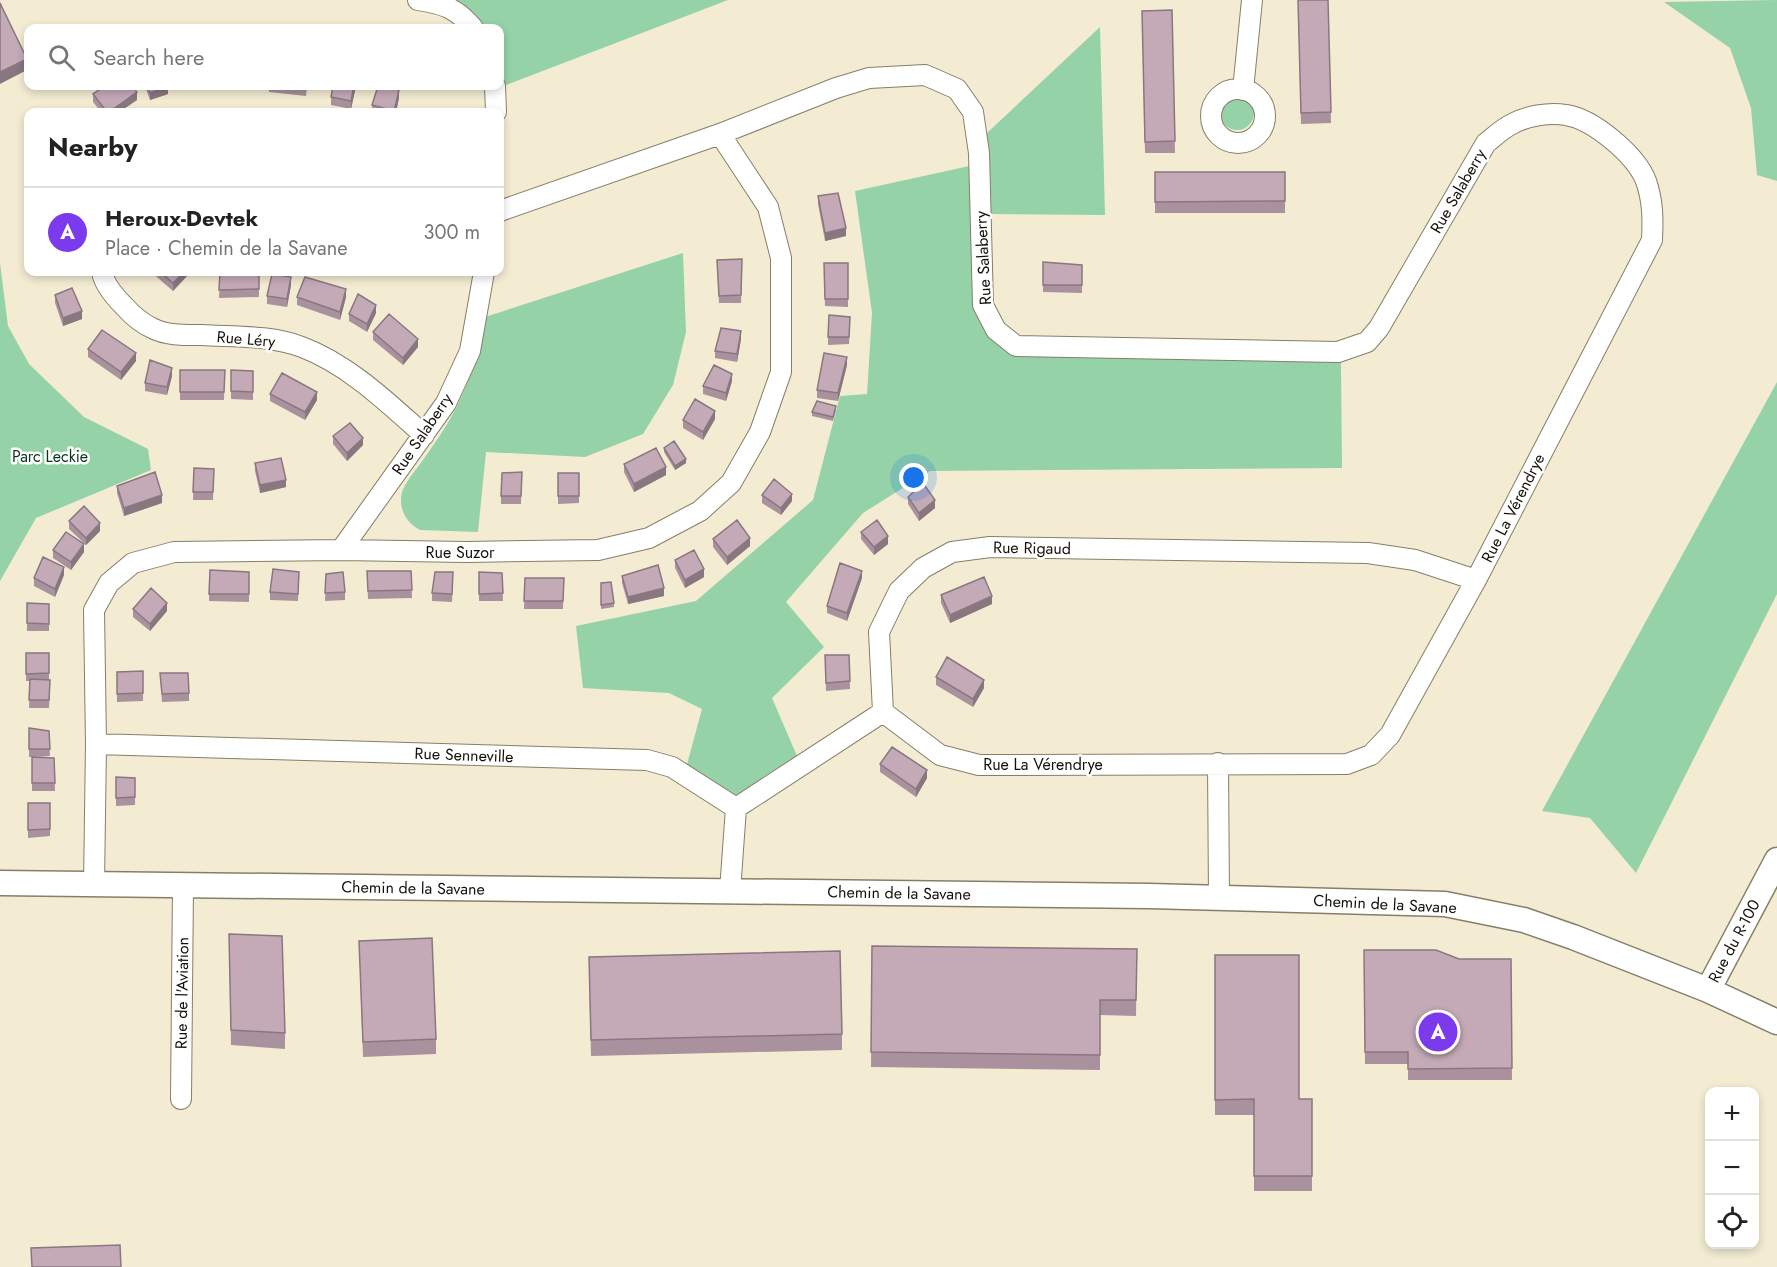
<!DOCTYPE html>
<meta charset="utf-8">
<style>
body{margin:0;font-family:Jost,sans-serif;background:#f2f2f2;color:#222}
.controls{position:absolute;right:18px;bottom:18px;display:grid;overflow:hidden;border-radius:12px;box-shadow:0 3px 9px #0003}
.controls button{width:54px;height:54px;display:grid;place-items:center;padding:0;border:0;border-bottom:2px solid #e0e0e0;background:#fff;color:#222;font:30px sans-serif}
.you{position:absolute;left:914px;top:478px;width:21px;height:21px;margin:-15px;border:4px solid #fff;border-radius:50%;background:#1a73e8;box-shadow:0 0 0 9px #1a73e833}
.badge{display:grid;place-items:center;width:39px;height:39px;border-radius:50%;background:#7c3aed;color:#fff;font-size:20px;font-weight:700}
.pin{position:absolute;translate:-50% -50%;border:3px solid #fff;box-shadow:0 2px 6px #0006}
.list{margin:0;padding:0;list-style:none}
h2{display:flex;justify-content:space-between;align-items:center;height:78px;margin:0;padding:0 24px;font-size:26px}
h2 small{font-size:20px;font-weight:400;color:#767676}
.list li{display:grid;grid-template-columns:39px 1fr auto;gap:18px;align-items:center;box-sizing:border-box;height:90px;padding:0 24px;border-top:2px solid #e0e0e0}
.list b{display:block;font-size:22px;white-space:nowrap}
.list p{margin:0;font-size:20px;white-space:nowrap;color:#767676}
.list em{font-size:20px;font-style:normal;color:#767676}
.icon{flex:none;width:33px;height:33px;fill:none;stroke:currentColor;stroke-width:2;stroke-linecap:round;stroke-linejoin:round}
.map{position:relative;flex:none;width:1777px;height:1267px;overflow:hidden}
.search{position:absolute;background:#fff;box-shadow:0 3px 9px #0003;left:24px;top:24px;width:480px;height:66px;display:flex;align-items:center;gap:15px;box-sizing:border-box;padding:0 21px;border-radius:12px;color:#767676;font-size:22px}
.panel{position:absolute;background:#fff;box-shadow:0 3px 9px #0003;left:24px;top:108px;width:480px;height:168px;border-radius:12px}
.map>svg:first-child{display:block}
.green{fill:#95d2a7}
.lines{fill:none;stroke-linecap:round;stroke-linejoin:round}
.minor-casing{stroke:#857f68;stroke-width:22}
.tertiary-casing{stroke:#857f68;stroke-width:27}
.minor{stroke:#fff;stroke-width:20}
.tertiary{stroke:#fff;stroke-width:24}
.wall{fill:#a9929d}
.shaded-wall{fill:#897780}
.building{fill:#c4aab7;stroke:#897780;stroke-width:1.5}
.labels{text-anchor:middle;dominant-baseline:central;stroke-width:5;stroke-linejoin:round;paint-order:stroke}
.street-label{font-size:16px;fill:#141109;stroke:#fff}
.park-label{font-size:16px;fill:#07381c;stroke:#fff}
</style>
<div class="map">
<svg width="1777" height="1267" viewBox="0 0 1777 1267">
<rect width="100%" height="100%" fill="#f3ecd3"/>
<path class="green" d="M 457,0 L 728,0 L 506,85 L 500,74 L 500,28 L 473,28 Z
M 1777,0 L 1777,181 L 1757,175 L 1751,108 L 1730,48 L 1664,2 Z
M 1100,27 L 1105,215 L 990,214 L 987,133 Z
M1220 113a17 17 0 1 1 34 0a17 17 0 1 1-34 0Z
M 974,165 L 978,314 L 1016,353 L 1341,362 L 1342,468 L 930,471 L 863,513 L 786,602 L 824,647 L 772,698 L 797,756 L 726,801 L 686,768 L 702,709 L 669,693 L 583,688 L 576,626 L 696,601 L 813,500 L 840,396 L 867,394 L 872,313 L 855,191 Z
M 683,253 L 686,332 L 673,385 L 643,434 L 585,457 L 486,452 L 478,532 L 420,530 C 409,524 401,514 401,500 C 401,485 415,472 423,460 C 438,439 453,417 463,393 C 474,369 479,343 485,317 Z
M 0,263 L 8,326 L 29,364 L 84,417 L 148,449 L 151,470 L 36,518 L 0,581 Z
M 1777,382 L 1777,594 L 1636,873 L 1590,818 L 1542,811 Z"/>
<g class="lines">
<g class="minor-casing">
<path id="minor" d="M 418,0 C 444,4 456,8 473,28
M 495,86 L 496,112
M1211 116a27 27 0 1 1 54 0a27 27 0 1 1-54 0Z
M 1243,90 L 1252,0
M 500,211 L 720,134 L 836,88 L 869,78 L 925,75 L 957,89 L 973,112 L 979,153 L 983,305 L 996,330 L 1016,346 L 1338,352 L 1367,342 L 1379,328 L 1486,143 C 1494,137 1502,129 1512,124 C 1526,116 1549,112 1566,115 C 1593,119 1636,155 1646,181 C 1653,201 1653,219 1652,240 L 1476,580 L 1390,735 L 1371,755 L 1347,764 L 979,765 L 940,755 L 883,712
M 102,272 C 104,284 115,297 124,306 C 132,315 141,323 152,328 C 167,336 186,335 202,335 C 235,337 270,335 302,347 C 349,365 387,402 424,435
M 341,550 L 446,403 L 470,351 L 484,272
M 96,744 L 647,760 L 672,767 L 736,808 L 730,891
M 1218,763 L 1219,898
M 736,808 L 883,712 L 879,632 L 899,591 L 923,568 L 952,552 L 990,547 L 1368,553 L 1415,560 L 1476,580
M 94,885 L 96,744 L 94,610 L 109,583 L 133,563 L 174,552 L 341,550 L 466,552 L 598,550 L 649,538 L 700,511 L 731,483 L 760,432 L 781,372 L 781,258 L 768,207 L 720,134
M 181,1099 L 183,886"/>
</g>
<g class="tertiary-casing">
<path id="tertiary" d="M 0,883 L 1149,896 L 1445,904 L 1524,920 L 1573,937 L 1708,990 L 1777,1022
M 1708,990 L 1777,860"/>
</g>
<use href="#minor" class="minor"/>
<use href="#tertiary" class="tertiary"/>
</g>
<path class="wall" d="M 1298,0 L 1328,0 L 1331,123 L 1301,124 Z
M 1172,10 L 1175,153 L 1145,153 L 1142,11 Z
M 145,86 L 167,86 L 168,94 L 150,100 Z
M 188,86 L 231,86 L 231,90 L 188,90 Z
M 269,86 L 307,86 L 306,96 L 269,92 Z
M 356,86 L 351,109 L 331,105 L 331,97 Z
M 93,94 L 137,100 L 119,112 L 101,112 L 93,102 Z
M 399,98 L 396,112 L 372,112 L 372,105 Z
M 1155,172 L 1285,172 L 1285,213 L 1155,213 Z
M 818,196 L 846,236 L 825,241 L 818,204 Z
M 742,259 L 741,303 L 719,303 L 717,260 Z
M 1043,262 L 1082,265 L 1082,293 L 1043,292 Z
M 824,263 L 848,263 L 848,307 L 825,306 Z
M 151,272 L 187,272 L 187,276 L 173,291 Z
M 220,272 L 259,272 L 259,297 L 219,298 Z
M 291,285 L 287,307 L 267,304 L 267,296 Z
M 55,295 L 82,319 L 63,326 L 55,303 Z
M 297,297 L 346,297 L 340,320 L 297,305 Z
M 376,313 L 367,332 L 349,321 L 349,314 Z
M 850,324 L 849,344 L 828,345 L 828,337 Z
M 373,332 L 418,347 L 403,365 L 373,340 Z
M 741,339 L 737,362 L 715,358 L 715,351 Z
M 88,349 L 136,361 L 121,380 L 88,357 Z
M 847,365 L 838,401 L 817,398 L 817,390 Z
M 180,370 L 225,370 L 224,400 L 180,400 Z
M 231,370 L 253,371 L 253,400 L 231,399 Z
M 172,376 L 167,395 L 145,391 L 145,383 Z
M 732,381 L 726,401 L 703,394 L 703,386 Z
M 270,394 L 317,400 L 305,420 L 270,401 Z
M 836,410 L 833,421 L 812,416 L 812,412 Z
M 715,419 L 703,440 L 683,428 L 683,420 Z
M 333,436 L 363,445 L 347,461 L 333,444 Z
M 664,448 L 686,463 L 675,470 L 664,452 Z
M 255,463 L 286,487 L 260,493 L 255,471 Z
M 624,464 L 666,475 L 634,492 L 624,472 Z
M 194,468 L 214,469 L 213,500 L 193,500 Z
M 522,472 L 521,504 L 501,504 L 501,496 Z
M 558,473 L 579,473 L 579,503 L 558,504 Z
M 117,486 L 162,503 L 124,516 L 117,493 Z
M 762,495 L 792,501 L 781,515 L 762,503 Z
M 908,497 L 935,508 L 919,521 L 908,504 Z
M 69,521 L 100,531 L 86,545 L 69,529 Z
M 861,532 L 888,544 L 874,555 L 861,539 Z
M 713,539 L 750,546 L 727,565 L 713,547 Z
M 53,550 L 84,552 L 71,570 L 53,558 Z
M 675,560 L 704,577 L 685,588 L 675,568 Z
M 367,571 L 411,571 L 412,598 L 368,599 Z
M 249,572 L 249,602 L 209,601 L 209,594 Z
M 299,572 L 298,601 L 270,600 L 270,592 Z
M 479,572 L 502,573 L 503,601 L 479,601 Z
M 326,574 L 345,592 L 345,600 L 325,601 Z
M 64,575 L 55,597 L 34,586 L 34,578 Z
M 622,576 L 664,596 L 628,604 L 622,583 Z
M 525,578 L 564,578 L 563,609 L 524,609 Z
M 862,578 L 847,621 L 827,613 L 827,606 Z
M 453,580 L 452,602 L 432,601 L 432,593 Z
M 601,583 L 614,603 L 614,607 L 601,609 Z
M 941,595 L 992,604 L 950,623 L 941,603 Z
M 27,603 L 49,604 L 49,631 L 27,631 Z
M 133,609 L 167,611 L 150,631 L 133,617 Z
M 26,653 L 49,653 L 49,680 L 50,688 L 49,708 L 29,708 L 30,681 L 26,681 Z
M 825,655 L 849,655 L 850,689 L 826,691 Z
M 143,671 L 143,701 L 117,702 L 117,672 Z
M 160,673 L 189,693 L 189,701 L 162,702 Z
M 936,677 L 984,688 L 973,707 L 936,685 Z
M 29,728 L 49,731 L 50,756 L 33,757 L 54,758 L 55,791 L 32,791 L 32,757 L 29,757 Z
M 880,764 L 927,778 L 916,797 L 880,772 Z
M 116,777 L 135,778 L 135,805 L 116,806 Z
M 28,803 L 50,803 L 50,836 L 28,838 Z
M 229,934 L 285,1033 L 285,1049 L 231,1045 Z
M 359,941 L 436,1039 L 436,1054 L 363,1057 Z
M 872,946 L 1137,949 L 1136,1016 L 1100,1015 L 1100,1070 L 871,1067 Z
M 1364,950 L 1459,959 L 1511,959 L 1512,1080 L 1408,1080 L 1408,1064 L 1365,1064 Z
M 1215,955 L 1299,1099 L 1312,1099 L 1312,1191 L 1254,1191 L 1254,1115 L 1215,1115 Z
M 589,972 L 842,1034 L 842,1050 L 591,1056 Z"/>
<path class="shaded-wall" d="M 27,59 L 27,70 L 0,84 L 0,72 Z
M 168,86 L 168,94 L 150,100 L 150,93 Z
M 354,86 L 356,86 L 351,109 L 351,101 Z
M 399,90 L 399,98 L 396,112 L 394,112 Z
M 137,92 L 137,100 L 119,112 L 109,112 Z
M 846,228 L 846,236 L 825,241 L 825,233 Z
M 184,272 L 187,272 L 187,276 L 173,291 L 173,283 Z
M 291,277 L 291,285 L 287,307 L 287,299 Z
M 346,289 L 346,297 L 340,320 L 340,312 Z
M 376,305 L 376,313 L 367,332 L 367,324 Z
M 82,311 L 82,319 L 63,326 L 63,318 Z
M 741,331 L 741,339 L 737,362 L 737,354 Z
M 418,339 L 418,347 L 403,365 L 403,358 Z
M 136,353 L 136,361 L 121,380 L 121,372 Z
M 847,357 L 847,365 L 838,401 L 838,393 Z
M 172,368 L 172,376 L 167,395 L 167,387 Z
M 732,374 L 732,381 L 726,401 L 726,393 Z
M 317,392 L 317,400 L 305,420 L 305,412 Z
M 715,411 L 715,419 L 703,440 L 703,432 Z
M 363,438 L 363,445 L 347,461 L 347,453 Z
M 686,459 L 686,463 L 675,470 L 675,466 Z
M 666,467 L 666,475 L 634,492 L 634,484 Z
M 286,480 L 286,487 L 260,493 L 260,485 Z
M 792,494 L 792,501 L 781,515 L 781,508 Z
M 162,495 L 162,503 L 124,516 L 124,508 Z
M 935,500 L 935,508 L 919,521 L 919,513 Z
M 100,523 L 100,531 L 86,545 L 86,538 Z
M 888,536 L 888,544 L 874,555 L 874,547 Z
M 750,538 L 750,546 L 727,565 L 727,557 Z
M 84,544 L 84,552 L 71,570 L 71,562 Z
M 64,567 L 64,575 L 55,597 L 55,589 Z
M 704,569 L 704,577 L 685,588 L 685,580 Z
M 862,571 L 862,578 L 847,621 L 847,613 Z
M 664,588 L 664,596 L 628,604 L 628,597 Z
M 992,596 L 992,604 L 950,623 L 950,615 Z
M 167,603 L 167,611 L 150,631 L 150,624 Z
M 984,680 L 984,688 L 973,707 L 973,699 Z
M 927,770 L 927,778 L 916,797 L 916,789 Z"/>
<path class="building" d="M 1298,0 L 1328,0 L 1331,112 L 1301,113 Z
M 0,3 L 27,59 L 0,72 Z
M 1172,10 L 1175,141 L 1145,142 L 1142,11 Z
M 105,86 L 132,86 L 137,92 L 109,112 L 107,112 L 93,94 Z
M 148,86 L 168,86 L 150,93 Z
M 277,86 L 306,86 L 306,89 Z
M 333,86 L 354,86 L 351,101 L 331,97 Z
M 378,86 L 387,86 L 399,90 L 394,111 L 372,105 Z
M 1155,172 L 1285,172 L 1285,201 L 1155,202 Z
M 838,193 L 846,228 L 825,233 L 818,196 Z
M 742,259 L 741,295 L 719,296 L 717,260 Z
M 1043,262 L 1082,265 L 1082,285 L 1043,285 Z
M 824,263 L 848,263 L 848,299 L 825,299 Z
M 160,272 L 184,272 L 173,283 Z
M 220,272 L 259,272 L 259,289 L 219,290 Z
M 272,274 L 291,277 L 287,299 L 267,296 Z
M 305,277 L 346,289 L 340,312 L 297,297 Z
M 72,288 L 82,311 L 63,318 L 55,295 Z
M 358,294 L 376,305 L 367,324 L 349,314 Z
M 389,314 L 418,339 L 403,358 L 373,332 Z
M 829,315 L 850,317 L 849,337 L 828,337 Z
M 721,328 L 741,331 L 737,354 L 715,351 Z
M 102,330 L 136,353 L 121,372 L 88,349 Z
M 824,353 L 847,357 L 838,393 L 817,390 Z
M 150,360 L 172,368 L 167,387 L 145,383 Z
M 714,365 L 732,374 L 726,393 L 703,386 Z
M 180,370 L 225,370 L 224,392 L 180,392 Z
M 231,370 L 253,371 L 253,392 L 231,391 Z
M 282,373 L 317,392 L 305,412 L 270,394 Z
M 695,399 L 715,411 L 703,432 L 683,420 Z
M 817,401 L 836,406 L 833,417 L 812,412 Z
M 350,423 L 363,438 L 347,453 L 333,436 Z
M 674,441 L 686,459 L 675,466 L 664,448 Z
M 656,448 L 666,467 L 634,484 L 624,464 Z
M 281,458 L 286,480 L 260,485 L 255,463 Z
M 194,468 L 214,469 L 213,492 L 193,492 Z
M 155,472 L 162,495 L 124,508 L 117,486 Z
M 522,472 L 521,496 L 501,496 L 502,473 Z
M 558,473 L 579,473 L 579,496 L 558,496 Z
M 774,479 L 792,494 L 781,508 L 762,495 Z
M 923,483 L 935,500 L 919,513 L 908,497 Z
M 84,506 L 100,523 L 86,538 L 69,521 Z
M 737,520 L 750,538 L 727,557 L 713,539 Z
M 877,520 L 888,536 L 874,547 L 861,532 Z
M 66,532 L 84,544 L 71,562 L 53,550 Z
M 694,550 L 704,569 L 685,580 L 675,560 Z
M 43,557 L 64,567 L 55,589 L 34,578 Z
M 840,563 L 862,571 L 847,613 L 827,606 Z
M 658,565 L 664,588 L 628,597 L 622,576 Z
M 273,569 L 299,572 L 298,594 L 270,592 Z
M 210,570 L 249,572 L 249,594 L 209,594 Z
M 367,571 L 411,571 L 412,590 L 368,591 Z
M 343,572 L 345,592 L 325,593 L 326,574 Z
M 435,572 L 453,572 L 452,594 L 432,593 Z
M 479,572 L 502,573 L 503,593 L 479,594 Z
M 984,577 L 992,596 L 950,615 L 941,595 Z
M 525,578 L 564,578 L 563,601 L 524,601 Z
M 611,582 L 614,603 L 601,605 L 601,583 Z
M 151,588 L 167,603 L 150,624 L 133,609 Z
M 27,603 L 49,604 L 49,624 L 27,623 Z
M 26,653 L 49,653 L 49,673 L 26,674 Z
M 825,655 L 849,655 L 850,681 L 826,683 Z
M 947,657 L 984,680 L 973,699 L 936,677 Z
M 143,671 L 143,693 L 117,694 L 117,672 Z
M 160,673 L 188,673 L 189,693 L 162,694 Z
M 30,679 L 50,680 L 49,700 L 29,700 Z
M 29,728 L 49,731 L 50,749 L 29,749 Z
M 892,747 L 927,770 L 916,789 L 880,764 Z
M 32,757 L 54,758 L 55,783 L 32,783 Z
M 116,777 L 135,778 L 135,797 L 116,798 Z
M 28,803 L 50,803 L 50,829 L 28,830 Z
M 229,934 L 282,936 L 285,1033 L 231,1030 Z
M 432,938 L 436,1039 L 363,1042 L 359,941 Z
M 872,946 L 1137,949 L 1136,1000 L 1100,1000 L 1100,1055 L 871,1052 Z
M 1364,950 L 1436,950 L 1459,959 L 1511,959 L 1512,1068 L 1408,1069 L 1408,1052 L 1365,1052 Z
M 840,951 L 842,1034 L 591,1040 L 589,957 Z
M 1215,955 L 1299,955 L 1299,1099 L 1312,1099 L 1312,1176 L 1254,1176 L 1254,1099 L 1215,1100 Z
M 120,1245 L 121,1267 L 32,1267 L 31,1248 Z"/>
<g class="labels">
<g class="street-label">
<text transform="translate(1458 191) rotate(-60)">Rue Salaberry</text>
<text transform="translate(983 258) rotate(-93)">Rue Salaberry</text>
<text transform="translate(246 339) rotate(5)">Rue Léry</text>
<text transform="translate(422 434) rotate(-56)">Rue Salaberry</text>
<text transform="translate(1513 508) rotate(-63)">Rue La Vérendrye</text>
<text transform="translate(1032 548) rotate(1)">Rue Rigaud</text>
<text x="460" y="552">Rue Suzor</text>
<text transform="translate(464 755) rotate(2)">Rue Senneville</text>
<text x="1043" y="764">Rue La Vérendrye</text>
<text transform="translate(413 888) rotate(1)">Chemin de la Savane</text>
<text transform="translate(899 893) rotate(1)">Chemin de la Savane</text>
<text transform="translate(1385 904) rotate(3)">Chemin de la Savane</text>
<text transform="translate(1734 941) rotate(-62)">Rue du R-100</text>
<text transform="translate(182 993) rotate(-89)">Rue de l'Aviation</text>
</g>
<g class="park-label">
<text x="50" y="456">Parc Leckie</text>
</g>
</g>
</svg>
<div class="controls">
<button>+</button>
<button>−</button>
<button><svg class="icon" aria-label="locate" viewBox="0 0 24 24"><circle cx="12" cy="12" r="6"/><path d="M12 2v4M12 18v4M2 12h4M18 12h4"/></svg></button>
</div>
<div class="you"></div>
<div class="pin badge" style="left:1438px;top:1032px">A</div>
<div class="search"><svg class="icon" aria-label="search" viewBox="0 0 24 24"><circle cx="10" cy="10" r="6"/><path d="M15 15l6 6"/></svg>Search here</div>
<section class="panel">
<h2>Nearby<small></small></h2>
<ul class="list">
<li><span class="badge">A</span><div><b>Heroux-Devtek</b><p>Place · Chemin de la Savane</p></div><em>300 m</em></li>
</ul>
</section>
</div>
